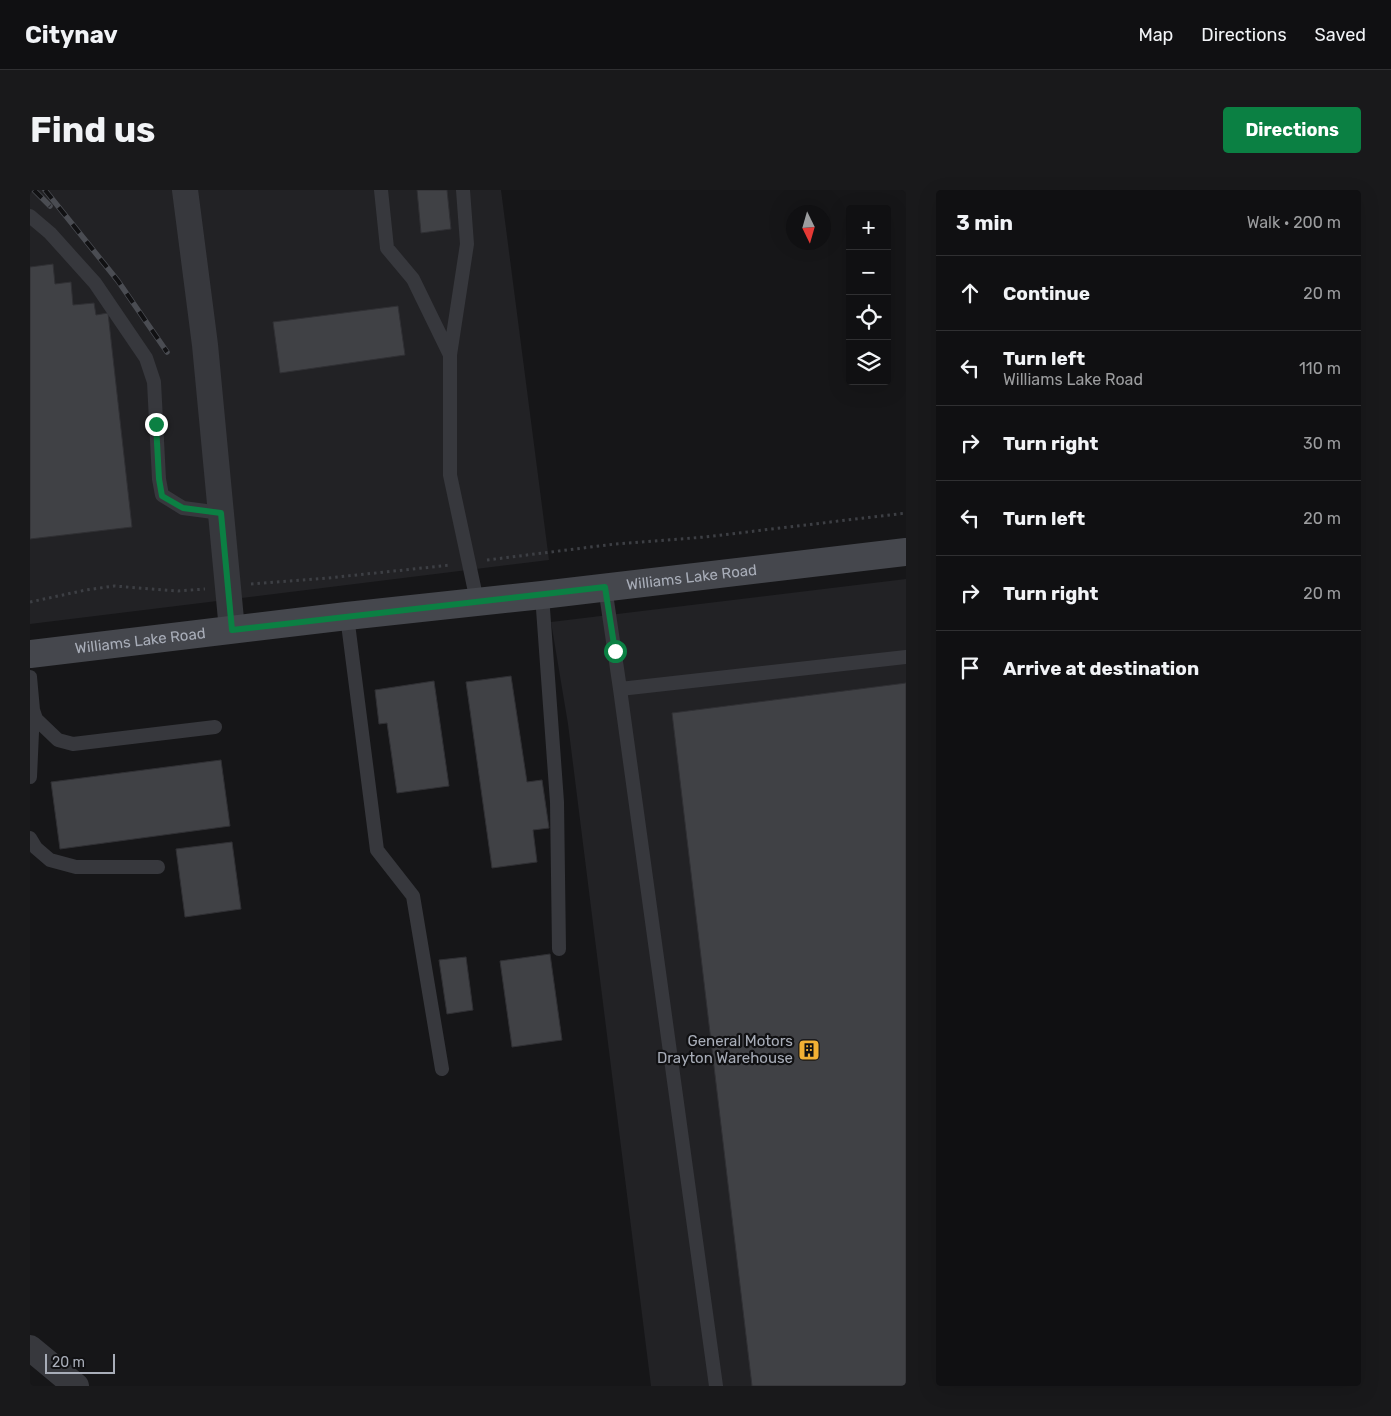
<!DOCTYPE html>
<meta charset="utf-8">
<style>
body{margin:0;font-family:Rubik,sans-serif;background:#19191b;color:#f1f3f6}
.controls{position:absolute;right:15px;top:15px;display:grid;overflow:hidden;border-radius:5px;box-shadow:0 5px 20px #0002}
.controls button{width:45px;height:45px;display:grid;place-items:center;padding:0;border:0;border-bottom:1px solid #303032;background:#101012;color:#f1f3f6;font:25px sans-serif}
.compass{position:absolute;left:756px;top:15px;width:45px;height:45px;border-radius:50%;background:#101012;box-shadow:0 5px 20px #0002;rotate:175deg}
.scale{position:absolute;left:15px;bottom:12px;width:70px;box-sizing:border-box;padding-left:5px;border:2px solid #a8adb8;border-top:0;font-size:14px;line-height:18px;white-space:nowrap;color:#a8adb8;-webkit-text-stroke:4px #111113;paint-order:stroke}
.stop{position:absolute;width:15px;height:15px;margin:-11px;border:4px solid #0b8043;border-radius:50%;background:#fff}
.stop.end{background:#0b8043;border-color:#fff;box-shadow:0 1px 5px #0008}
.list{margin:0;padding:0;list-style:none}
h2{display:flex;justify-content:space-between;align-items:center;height:65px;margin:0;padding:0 20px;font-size:21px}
h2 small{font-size:16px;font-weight:400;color:#9c9d9f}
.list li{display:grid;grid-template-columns:32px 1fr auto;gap:15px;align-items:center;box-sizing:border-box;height:75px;padding:0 20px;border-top:1px solid #303032}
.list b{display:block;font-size:19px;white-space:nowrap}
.list p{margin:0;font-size:16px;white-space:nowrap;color:#9c9d9f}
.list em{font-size:16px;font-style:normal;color:#9c9d9f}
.icon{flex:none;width:28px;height:28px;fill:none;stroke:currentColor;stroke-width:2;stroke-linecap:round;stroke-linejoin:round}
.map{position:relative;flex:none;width:876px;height:1196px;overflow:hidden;border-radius:5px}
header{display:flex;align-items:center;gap:30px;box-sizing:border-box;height:70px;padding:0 25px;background:#101012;border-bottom:1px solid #303032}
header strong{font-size:24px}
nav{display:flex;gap:28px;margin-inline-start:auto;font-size:18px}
.intro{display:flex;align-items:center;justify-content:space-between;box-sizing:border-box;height:120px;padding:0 30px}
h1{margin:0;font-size:35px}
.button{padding:12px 22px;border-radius:5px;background:#0b8043;color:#fff;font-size:18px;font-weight:700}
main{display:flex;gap:30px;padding:0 30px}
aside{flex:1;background:#101012;border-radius:5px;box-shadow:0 5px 20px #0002}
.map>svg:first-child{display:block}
.built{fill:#222225}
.building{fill:#404145;stroke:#303034}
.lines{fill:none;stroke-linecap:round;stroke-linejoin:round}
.path{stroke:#3d3f44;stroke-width:3;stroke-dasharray:2.5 4;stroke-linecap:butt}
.service{stroke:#37383d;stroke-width:14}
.minor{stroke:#37383d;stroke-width:26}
.secondary{stroke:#45474d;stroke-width:28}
.rail-casing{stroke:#4a4c52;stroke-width:5.5}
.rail{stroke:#111113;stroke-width:4;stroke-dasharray:11;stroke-linecap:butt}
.route{stroke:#0b8043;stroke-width:6}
.labels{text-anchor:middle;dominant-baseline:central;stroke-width:4.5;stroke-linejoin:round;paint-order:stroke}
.street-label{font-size:15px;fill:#a8adb8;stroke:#111113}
.poi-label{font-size:15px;fill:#a8adb8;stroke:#111113;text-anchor:end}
</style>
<header>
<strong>Citynav</strong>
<nav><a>Map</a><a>Directions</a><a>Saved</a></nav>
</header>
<div class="intro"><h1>Find us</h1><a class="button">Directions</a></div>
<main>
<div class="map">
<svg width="876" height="1196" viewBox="0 0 876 1196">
<rect width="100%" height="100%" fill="#161618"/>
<path class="built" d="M 0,0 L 471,0 L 519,370 L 0,434 Z
M 876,389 L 876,1196 L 621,1196 L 538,534 L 521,432 Z"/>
<path class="building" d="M 387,0 L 417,0 L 421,39 L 391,43 Z
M 23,74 L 25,94 L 41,92 L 43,115 L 64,113 L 66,125 L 78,123 L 102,337 L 0,349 L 0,77 Z
M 368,116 L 375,165 L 250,183 L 243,132 Z
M 481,486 L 497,592 L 512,590 L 519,638 L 503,640 L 507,672 L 462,678 L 436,492 Z
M 404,491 L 419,596 L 367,603 L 357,533 L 349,534 L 345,500 Z
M 876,493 L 876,1196 L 722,1196 L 642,523 Z
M 191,570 L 200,636 L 30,659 L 21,592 Z
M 202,652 L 211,719 L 155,727 L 146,659 Z
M 520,764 L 532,850 L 482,857 L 470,771 Z
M 436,767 L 443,820 L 417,824 L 409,770 Z"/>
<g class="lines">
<path class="path" d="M 457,370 L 585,354 L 675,347 L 876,323
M 221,394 L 298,388 L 421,375
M 0,412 L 56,400 L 84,396 L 148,401 L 175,399"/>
<path class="service" d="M 351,0 L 357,58 L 383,89 L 420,165
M 433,0 L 437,54 L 420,165 L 420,285 L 447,411
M 0,26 L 20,43 L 65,93 L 116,168 L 124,192 L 129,289 L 132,305 L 153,318 L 191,323
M 575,397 L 590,499
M 512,405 L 527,612 L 529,759
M 317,426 L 347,660 L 383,706 L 412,879
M 0,487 L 3,520 L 6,529 L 28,550 L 43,554 L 185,537
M 0,587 L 3,520
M 0,648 L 6,658 L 20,670 L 46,677 L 128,677
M 686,1196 L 590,499 L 876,467"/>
<path class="minor" d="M 155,0 L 175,155 L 202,440
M 0,1158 L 46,1196"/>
<path class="secondary" id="s1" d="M 0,464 L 317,426 L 512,405 L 876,362"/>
<g class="rail-casing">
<path id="rail" d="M 4,0 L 20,16
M 15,0 L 88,91 L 137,162"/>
</g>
<use href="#rail" class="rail"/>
</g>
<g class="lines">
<path class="route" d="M 126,234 L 129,289 L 132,306 L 153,318 L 191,323 L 202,440 L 575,397 L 585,461"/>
</g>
<defs>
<g id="building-square" transform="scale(1.125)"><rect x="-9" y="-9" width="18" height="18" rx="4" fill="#f2b134" stroke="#111113"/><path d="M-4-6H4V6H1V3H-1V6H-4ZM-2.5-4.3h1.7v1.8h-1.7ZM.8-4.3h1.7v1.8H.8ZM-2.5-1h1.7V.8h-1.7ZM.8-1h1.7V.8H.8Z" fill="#111"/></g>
</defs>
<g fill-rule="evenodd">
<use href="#building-square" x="779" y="860"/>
</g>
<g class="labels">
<g class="street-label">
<text stroke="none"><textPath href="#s1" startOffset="666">Williams Lake Road</textPath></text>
<text stroke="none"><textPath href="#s1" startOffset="111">Williams Lake Road</textPath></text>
</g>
<g class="poi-label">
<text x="763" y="851">General Motors<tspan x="763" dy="17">Drayton Warehouse</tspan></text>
</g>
</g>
</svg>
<div class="controls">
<button>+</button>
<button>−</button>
<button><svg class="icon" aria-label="locate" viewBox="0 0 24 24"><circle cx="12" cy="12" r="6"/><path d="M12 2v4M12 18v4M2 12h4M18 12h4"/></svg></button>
<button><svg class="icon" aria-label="layers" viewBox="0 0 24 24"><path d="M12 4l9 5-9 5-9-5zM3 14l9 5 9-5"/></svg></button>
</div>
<svg class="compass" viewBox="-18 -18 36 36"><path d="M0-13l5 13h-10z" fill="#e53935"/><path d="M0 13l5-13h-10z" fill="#9c9d9f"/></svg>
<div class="scale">20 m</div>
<div class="stop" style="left:585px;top:461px"></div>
<div class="stop end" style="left:126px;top:234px"></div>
</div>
<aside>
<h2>3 min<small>Walk · 200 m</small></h2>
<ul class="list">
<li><svg class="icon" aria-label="ahead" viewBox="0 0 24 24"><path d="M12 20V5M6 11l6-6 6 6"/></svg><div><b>Continue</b></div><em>20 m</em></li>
<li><svg class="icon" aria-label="left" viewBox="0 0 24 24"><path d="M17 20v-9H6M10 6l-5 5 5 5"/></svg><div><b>Turn left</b><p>Williams Lake Road</p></div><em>110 m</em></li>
<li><svg class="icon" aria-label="right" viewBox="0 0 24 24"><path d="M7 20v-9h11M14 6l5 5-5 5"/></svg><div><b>Turn right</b></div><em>30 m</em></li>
<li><svg class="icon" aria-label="left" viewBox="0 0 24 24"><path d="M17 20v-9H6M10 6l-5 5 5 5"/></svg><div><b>Turn left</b></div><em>20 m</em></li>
<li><svg class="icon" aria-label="right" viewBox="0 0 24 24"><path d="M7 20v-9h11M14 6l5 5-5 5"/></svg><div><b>Turn right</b></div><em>20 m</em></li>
<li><svg class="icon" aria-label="arrive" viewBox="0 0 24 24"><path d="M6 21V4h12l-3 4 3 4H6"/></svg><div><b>Arrive at destination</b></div></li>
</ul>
</aside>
</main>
